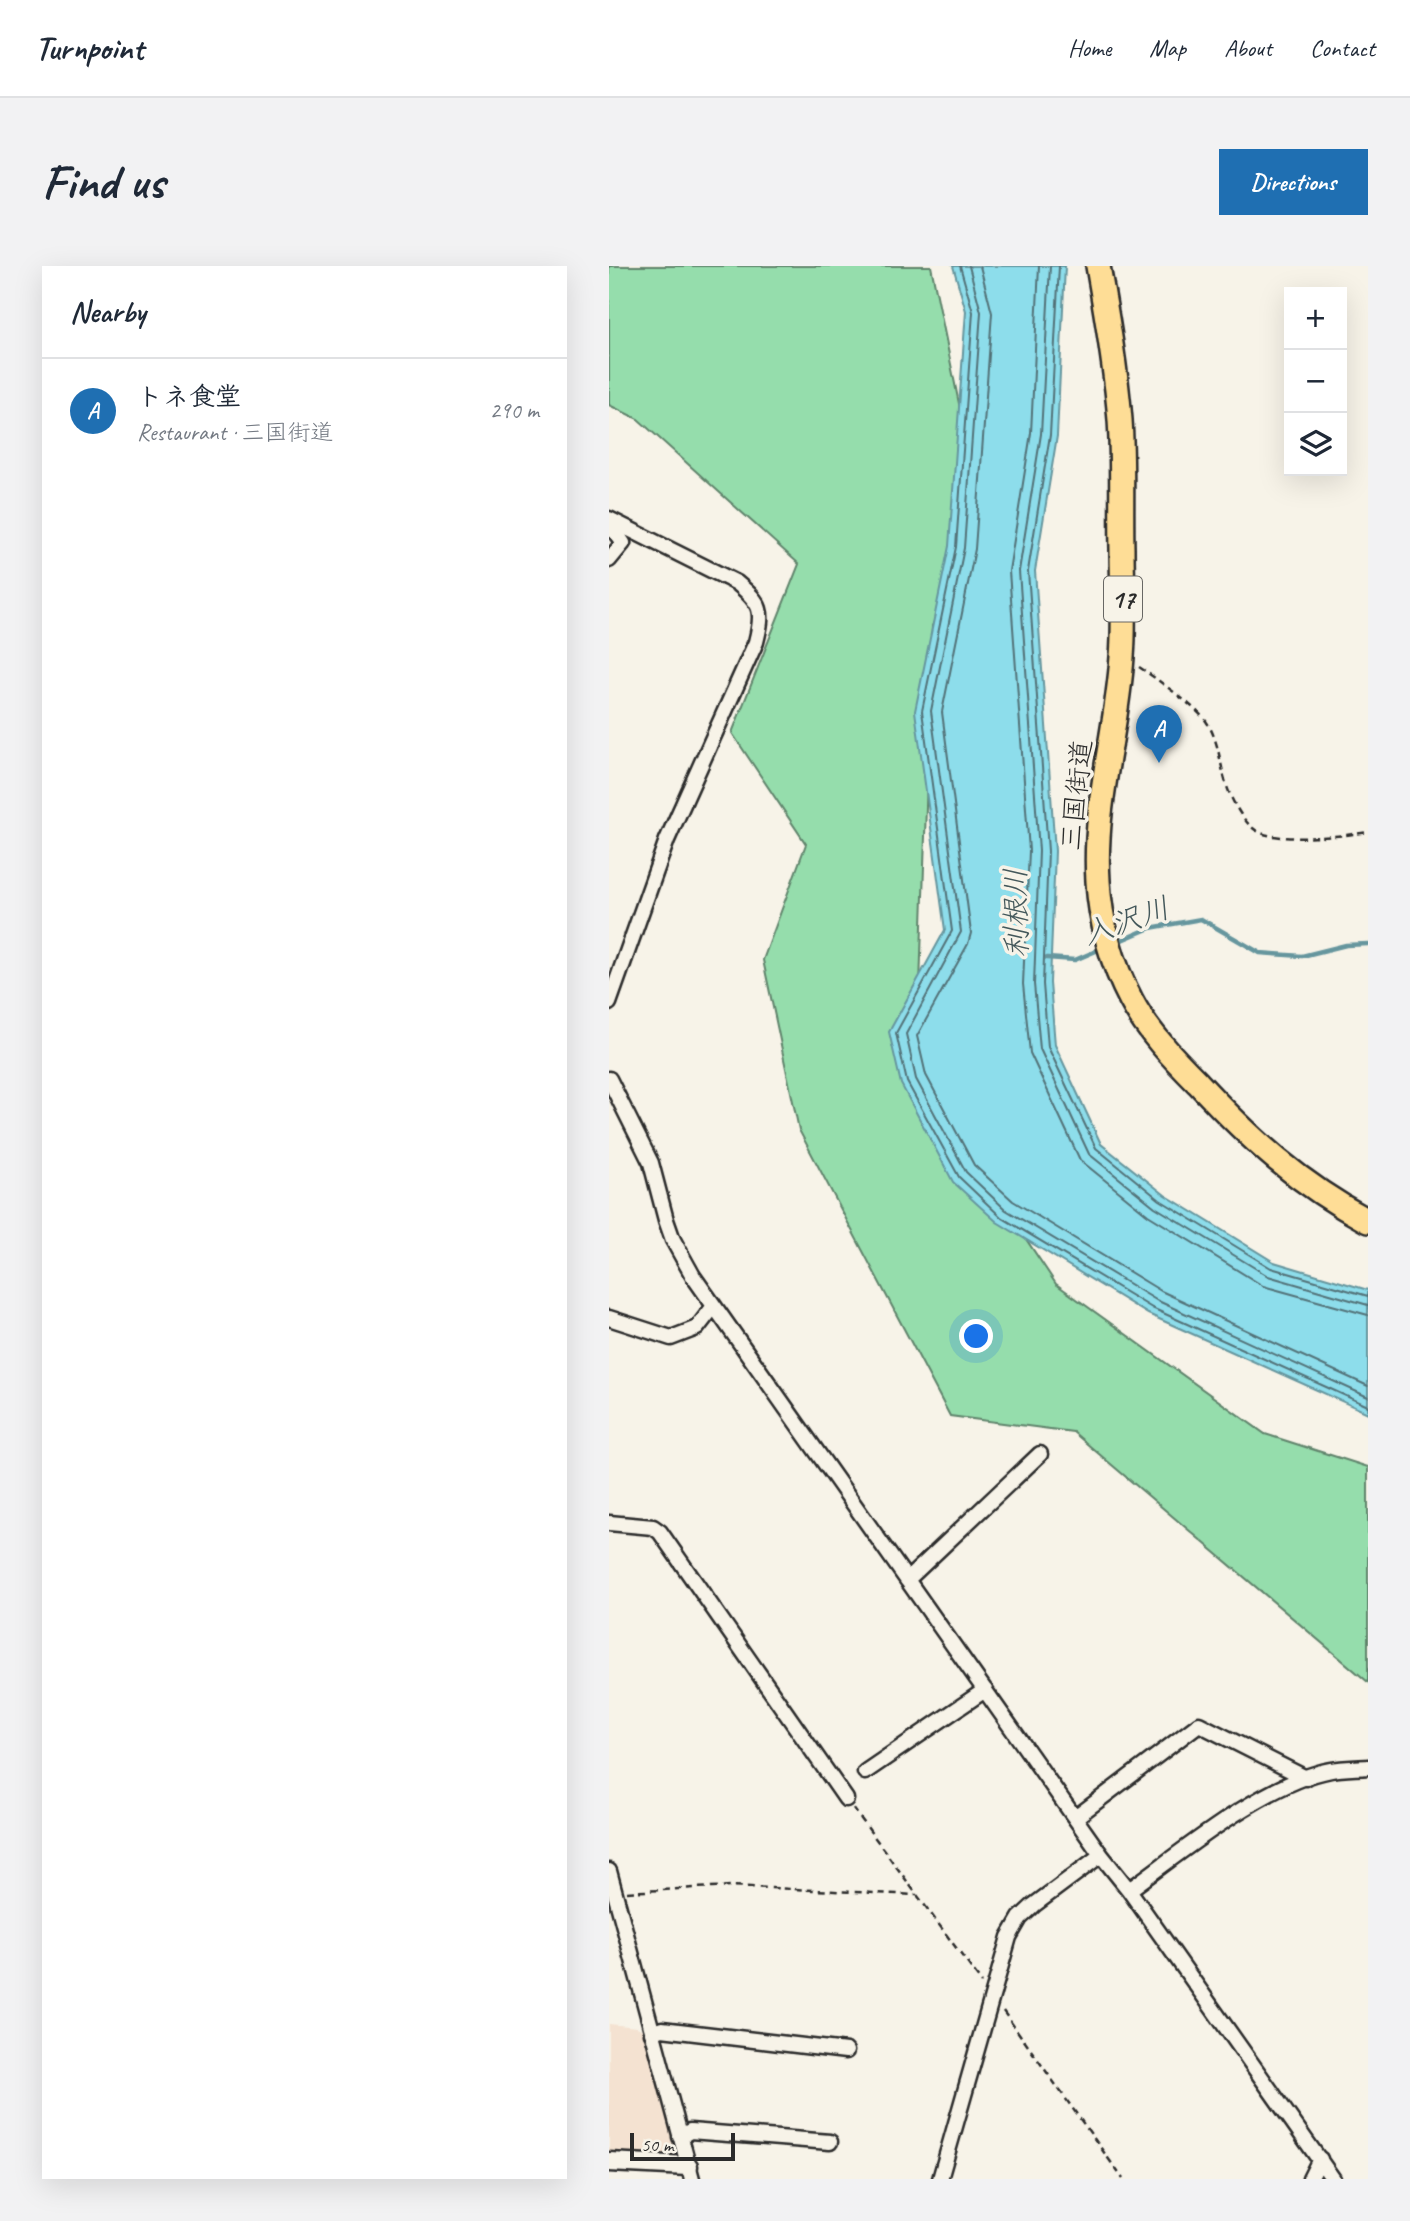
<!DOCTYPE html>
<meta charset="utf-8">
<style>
body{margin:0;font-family:Caveat,"Klee One",sans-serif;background:#f2f2f3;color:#1f2937}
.controls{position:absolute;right:21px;top:21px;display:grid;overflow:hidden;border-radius:0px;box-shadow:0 7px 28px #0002}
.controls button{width:63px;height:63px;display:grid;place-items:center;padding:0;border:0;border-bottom:2px solid #e0e1e3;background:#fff;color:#1f2937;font:35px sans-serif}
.scale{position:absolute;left:21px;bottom:18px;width:105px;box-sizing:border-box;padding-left:7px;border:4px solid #2b2b2b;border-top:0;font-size:19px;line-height:24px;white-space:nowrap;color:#2b2b2b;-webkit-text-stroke:5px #f7f3e8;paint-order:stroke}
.you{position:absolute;left:368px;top:1071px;width:24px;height:24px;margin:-18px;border:5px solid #fff;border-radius:50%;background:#1a73e8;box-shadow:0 0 0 10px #1a73e833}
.badge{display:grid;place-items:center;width:46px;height:46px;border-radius:50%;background:#1f6fb2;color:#fff;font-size:23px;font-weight:700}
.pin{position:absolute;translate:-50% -58px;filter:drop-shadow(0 2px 4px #0008)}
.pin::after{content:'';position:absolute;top:37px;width:24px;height:21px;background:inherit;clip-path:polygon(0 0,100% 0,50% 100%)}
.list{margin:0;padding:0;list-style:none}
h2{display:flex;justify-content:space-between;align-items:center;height:91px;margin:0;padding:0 28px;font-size:30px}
h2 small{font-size:23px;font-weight:400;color:#747a83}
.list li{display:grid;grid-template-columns:46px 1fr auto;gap:21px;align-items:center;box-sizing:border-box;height:105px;padding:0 28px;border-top:2px solid #e0e1e3}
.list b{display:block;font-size:26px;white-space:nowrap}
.list p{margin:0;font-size:23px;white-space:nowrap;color:#747a83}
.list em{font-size:23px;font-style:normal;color:#747a83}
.icon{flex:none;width:38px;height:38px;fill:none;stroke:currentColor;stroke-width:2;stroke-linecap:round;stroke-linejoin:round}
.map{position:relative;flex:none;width:759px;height:1913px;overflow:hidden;border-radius:0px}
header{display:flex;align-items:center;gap:42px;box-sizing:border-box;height:98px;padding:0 35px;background:#fff;border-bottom:2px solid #e0e1e3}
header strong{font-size:33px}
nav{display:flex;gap:38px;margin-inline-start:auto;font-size:24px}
.intro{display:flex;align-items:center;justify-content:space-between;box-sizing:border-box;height:168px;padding:0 42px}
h1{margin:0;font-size:49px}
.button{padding:18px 32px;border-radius:0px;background:#1f6fb2;color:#fff;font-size:24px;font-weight:700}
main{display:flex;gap:42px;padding:0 42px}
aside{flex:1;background:#fff;border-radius:0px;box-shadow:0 7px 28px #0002}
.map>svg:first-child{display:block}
.built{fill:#f4e2d1}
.green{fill:#95ddac;stroke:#60846c;stroke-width:2}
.water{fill:#8dddeb;stroke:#66969e;stroke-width:2}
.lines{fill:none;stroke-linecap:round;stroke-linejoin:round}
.shore{stroke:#527278;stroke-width:2}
.stream{stroke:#66969e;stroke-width:4.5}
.minor-casing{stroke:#2b2b2b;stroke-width:19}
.tertiary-casing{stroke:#2b2b2b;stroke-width:23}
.trunk-casing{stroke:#2b2b2b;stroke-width:28}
.path{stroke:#2b2b2b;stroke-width:2.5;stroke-dasharray:7 5;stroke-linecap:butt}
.minor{stroke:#f7f3e8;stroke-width:14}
.tertiary{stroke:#f7f3e8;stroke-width:18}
.trunk{stroke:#fedd96;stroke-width:23}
.labels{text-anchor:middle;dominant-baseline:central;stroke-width:7;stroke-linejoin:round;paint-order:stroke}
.shield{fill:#f7f3e8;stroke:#686764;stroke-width:2}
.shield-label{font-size:26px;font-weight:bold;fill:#2b2b2b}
.street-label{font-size:28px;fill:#2b2b2b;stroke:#f7f3e8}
.water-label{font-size:30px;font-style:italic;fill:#44585b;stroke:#f7f3e8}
</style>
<header>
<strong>Turnpoint</strong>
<nav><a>Home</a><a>Map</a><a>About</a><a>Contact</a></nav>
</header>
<div class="intro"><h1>Find us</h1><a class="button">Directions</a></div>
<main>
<aside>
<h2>Nearby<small></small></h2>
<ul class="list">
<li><span class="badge">A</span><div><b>トネ食堂</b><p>Restaurant · 三国街道</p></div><em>290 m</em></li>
</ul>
</aside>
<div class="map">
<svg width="759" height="1913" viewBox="0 0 759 1913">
<rect width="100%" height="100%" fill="#f7f3e8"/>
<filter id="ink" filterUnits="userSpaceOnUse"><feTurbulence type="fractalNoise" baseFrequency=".0143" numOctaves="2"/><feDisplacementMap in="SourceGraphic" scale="14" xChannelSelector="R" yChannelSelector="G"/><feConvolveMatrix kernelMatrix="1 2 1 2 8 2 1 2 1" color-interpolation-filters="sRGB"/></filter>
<g filter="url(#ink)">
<path class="built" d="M 0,1758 L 28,1761 L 38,1766 L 71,1885 L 68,1889 L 0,1885 Z"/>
<path class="green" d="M 0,0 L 322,0 L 373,251 L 323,360 L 308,810 L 447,1018 L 656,1168 L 759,1201 L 759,1416 L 464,1166 L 341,1150 L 190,864 L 154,694 L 197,578 L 123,467 L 190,298 L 29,153 L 0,139 Z"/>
<path class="water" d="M 344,0 L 456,0 L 448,170 L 426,305 L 446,585 L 441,717 L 446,779 L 492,878 L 556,929 L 665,996 L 759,1024 L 759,1147 L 539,1048 L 388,956 L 344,916 L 292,818 L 280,766 L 336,664 L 306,445 L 340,280 L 357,45 Z"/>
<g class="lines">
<path class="shore" d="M 351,0 L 364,46 L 347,281 L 313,445 L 343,665 L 287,767 L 298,816 L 350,911 L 392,951 L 543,1042 L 759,1140
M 360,0 L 372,46 L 355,282 L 322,445 L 352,666 L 297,768 L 307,813 L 357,906 L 397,944 L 547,1034 L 759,1131
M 371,0 L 383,47 L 366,283 L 333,446 L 362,667 L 359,678 L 308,770 L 317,809 L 365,899 L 404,935 L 552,1025 L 759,1120
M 430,0 L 422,167 L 400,305 L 420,585 L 414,718 L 421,787 L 471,894 L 539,949 L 654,1020 L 759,1049
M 441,0 L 432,168 L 410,305 L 430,585 L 425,718 L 431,783 L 480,888 L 546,941 L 659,1010 L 759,1039
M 450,0 L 441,169 L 419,305 L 439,585 L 434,718 L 439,781 L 487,882 L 551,934 L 662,1002 L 759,1030"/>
<path class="stream" d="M 508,676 L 541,662 L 592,653 L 651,687 L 693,690 L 737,679 L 759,678
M 438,692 L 466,694 L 494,682"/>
<g class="minor-casing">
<path id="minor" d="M 0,253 L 128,317 C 153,338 155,345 147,376 L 58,574 L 0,737
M 0,257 L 14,277 L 0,294
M 0,813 L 42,897 L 57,954 L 64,974 L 84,1010 L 492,1589 L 520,1624 L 724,1913
M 0,1052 L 62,1072 L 88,1062 L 105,1040
M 0,1257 L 44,1261 L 51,1266 L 237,1533
M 298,1314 L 431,1188
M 256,1506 L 376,1424
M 466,1552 L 590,1458 L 697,1512
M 0,1605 L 83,1913
M 520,1624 C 574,1585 657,1516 722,1504 C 734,1502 747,1502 759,1501
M 43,1767 L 53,1763 L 237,1785
M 71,1871 L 81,1865 L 221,1876
M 331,1913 L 400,1671 L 411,1652 L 425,1639 L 492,1589
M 701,1913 L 711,1893"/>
</g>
<g class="tertiary-casing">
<path id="tertiary" d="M 0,1896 L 79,1900"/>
</g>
<g class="trunk-casing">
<path id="trunk" d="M 489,0 C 498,51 507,103 511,154 C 514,197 512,241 513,283 C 513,319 516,355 513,391 C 508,466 484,540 489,615 C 491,655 503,698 522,734 C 538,765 564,792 589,817 C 642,874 690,918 759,955"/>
</g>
<path class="path" d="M 530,401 C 545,411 587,441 597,455 C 611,475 611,504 620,526 C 625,539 636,558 648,565 C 668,577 735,570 759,566
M 244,1542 L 373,1717
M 18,1626 L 121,1620 L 308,1629
M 394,1745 L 514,1913"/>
<use href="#minor" class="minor"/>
<use href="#tertiary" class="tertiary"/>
<use href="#trunk" class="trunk"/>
</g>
</g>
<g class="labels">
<rect class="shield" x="495" y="310.5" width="38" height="45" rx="5"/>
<g class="shield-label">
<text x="514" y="333">17</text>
</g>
<g class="street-label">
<text transform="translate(467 529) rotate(-84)">三国街道</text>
</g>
<g class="water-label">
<text transform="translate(407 647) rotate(-91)">利根川</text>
<text transform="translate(517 655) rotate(-19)">入沢川</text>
</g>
</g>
</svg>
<div class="controls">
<button>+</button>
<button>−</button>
<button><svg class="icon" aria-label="layers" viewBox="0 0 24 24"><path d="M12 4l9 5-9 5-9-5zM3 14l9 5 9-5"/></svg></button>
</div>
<div class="scale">50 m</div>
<div class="you"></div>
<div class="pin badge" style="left:550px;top:497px">A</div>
</div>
</main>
